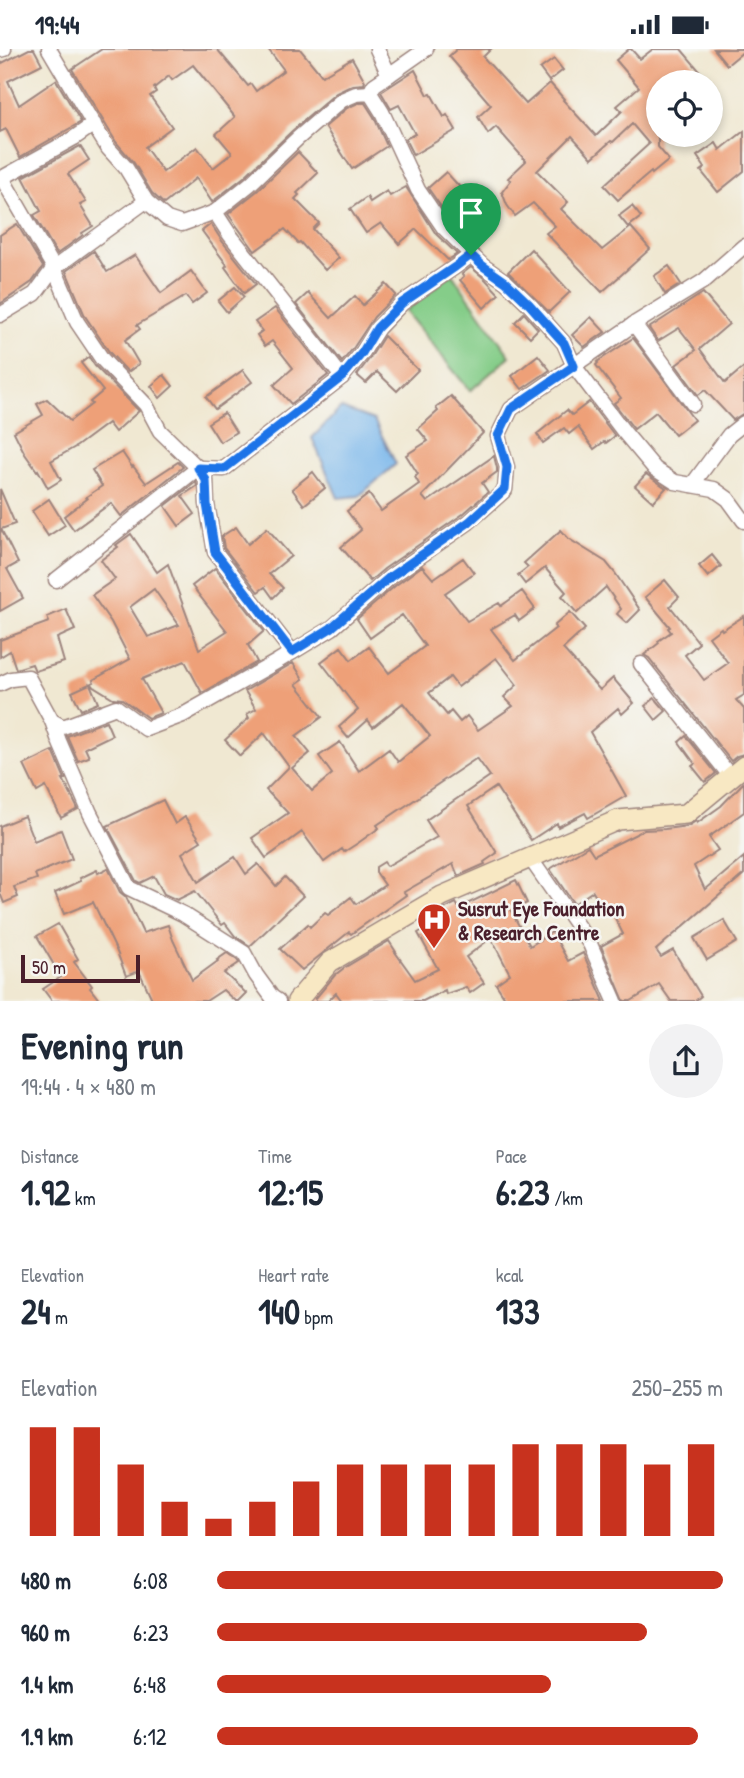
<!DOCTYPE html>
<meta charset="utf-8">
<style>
:root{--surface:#fff;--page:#f2f2f3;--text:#1f2937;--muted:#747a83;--accent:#c8321e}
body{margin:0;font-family:"Patrick Hand",sans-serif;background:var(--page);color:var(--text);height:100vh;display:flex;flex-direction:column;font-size:26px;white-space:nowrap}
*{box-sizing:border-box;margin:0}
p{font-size:23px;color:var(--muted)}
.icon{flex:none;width:38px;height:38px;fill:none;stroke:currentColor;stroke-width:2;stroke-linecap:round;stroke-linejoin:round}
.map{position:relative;height:952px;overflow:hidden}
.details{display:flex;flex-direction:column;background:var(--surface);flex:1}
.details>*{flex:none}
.fabs{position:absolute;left:646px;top:21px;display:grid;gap:14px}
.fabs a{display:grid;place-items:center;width:77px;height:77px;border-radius:50%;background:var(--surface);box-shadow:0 4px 10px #0003;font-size:35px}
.scale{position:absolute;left:21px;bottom:18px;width:119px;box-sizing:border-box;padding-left:7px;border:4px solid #4a1f2b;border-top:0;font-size:19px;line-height:24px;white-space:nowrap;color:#4a1f2b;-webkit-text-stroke:5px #f6f6f2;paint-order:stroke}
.pin{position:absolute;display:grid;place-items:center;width:60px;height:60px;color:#fff;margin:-72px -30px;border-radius:50% 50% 50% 0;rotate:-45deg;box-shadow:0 0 7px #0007}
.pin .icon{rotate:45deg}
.round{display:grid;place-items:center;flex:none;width:74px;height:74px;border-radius:37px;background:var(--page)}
.head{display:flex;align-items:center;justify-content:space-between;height:119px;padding:0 21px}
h1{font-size:38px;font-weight:800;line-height:52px}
.metrics{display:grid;grid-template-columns:repeat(3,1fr);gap:10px;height:119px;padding:7px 21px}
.metrics div{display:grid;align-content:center}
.metrics b{font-size:35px;font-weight:800}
.metrics small{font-size:19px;font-weight:400}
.metrics p{font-size:19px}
.chart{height:196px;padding:14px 21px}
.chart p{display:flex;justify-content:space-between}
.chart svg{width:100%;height:126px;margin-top:7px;stroke:var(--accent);stroke-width:6}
ul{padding:0 21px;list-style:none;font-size:23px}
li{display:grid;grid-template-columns:112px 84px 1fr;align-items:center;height:52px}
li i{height:18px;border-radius:9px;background:var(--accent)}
.status{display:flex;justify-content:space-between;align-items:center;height:49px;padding:0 35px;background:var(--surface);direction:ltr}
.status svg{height:19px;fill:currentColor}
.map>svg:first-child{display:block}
.green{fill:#85cd89;stroke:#68765a;stroke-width:2}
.water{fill:#78b6eb;stroke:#616a8b;stroke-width:2}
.building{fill:#eea078;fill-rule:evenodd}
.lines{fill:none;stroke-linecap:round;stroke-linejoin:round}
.street-casing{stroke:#9d847e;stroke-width:17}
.secondary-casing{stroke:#9d847e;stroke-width:22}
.street{stroke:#fff;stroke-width:14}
.secondary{stroke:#f8e8c3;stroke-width:19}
.route-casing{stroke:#fff;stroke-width:14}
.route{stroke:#1a73e8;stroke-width:9}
.labels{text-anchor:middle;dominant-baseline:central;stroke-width:5;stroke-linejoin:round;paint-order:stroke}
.poi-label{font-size:21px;font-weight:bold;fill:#4a1f2b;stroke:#f6f6f2;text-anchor:start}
</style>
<div class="status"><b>19:44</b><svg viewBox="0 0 49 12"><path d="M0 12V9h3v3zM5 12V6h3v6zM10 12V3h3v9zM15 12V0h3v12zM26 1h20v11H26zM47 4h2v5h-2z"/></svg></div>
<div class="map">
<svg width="744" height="952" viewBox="0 0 744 952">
<rect width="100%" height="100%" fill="#f6f6f2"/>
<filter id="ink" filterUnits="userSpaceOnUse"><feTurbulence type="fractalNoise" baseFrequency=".0143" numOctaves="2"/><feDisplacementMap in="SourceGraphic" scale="14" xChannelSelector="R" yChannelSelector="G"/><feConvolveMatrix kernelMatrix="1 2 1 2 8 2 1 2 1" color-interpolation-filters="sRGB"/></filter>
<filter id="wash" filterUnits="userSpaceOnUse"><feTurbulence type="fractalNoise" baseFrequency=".00686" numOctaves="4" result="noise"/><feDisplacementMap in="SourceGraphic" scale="28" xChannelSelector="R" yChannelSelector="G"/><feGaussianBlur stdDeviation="1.57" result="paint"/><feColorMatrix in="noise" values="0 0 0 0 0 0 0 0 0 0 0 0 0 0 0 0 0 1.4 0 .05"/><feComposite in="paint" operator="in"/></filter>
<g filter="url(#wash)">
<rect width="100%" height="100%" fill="#f0e8d2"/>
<polygon class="green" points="452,225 510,307 470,342 405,262"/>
<polygon class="water" points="341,359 374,371 396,415 359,447 338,449 312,389"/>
<g id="blocks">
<g class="building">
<polygon points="29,0 34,0 42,15 8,32 19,56 56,31 81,73 20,108 6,80 0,83 0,15"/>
<path d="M102,0H217L248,37L251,35L256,42L284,21L268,0H300L322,27L352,9L365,32L364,35L353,36L336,44L292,82L244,128L212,153L196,129L164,155L152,144L134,114L116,93L72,20ZM193,16L235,68L216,85L232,104L213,119L197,98L163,123L145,98L172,78L150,47L156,43L154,39L169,27L172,31Z"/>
<polygon points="457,0 491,0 483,8 526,55 550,34 564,50 563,51 596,87 622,62 617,57 639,38 616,11 629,0 631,0 640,10 653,0 681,0 709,33 658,33 658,98 669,111 652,125 651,123 618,151 604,136 649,95 632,75 613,93 611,92 592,109 572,87 537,122 568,153 561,160 602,201 631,178 650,200 602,243 546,184 555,177 533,154 515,167 507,156 502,143 511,131 508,129 526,112 496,78 488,85 478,68 491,56 449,7"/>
<polygon points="714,0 744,0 744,2 727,16"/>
<polygon points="554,10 563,21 549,32 540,20"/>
<polygon points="415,21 428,46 431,45 444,68 447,66 456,81 413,106 405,90 415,85 399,56 391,60 381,43"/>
<polygon points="358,54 365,54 374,68 387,97 352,120 325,78 347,59"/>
<polygon points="744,82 744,122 718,143 701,122 705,119 697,107 716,94 720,101"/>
<polygon points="80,97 89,111 68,125 86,153 80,156 93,177 82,184 83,186 57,205 34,166 41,162 23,128"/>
<polygon points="298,103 318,124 297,144 299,146 295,150 319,174 313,180 339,209 325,221 300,193 298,194 285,180 255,202 228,165 257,142"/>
<polygon points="446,123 467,146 446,165 428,139"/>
<polygon points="406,138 436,185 457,205 448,211 416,180 399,195 381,174 366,184 350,160 367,148 370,153 387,142 390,147"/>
<polygon points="632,157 641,168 628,178 619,167"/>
<polygon points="17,175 43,218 32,233 0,255 0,186"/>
<polygon points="211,175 222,192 256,235 244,244 225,218 227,216 202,182"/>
<polygon points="531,200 570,243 549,263 508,223"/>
<polygon points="94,202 107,223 135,206 161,244 191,222 207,244 192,255 186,247 137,276 140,280 125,291 139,315 128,323 110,304 85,267 66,222"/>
<polygon points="669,217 681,235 665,245 654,227"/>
<polygon points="471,218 486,231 499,245 484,259 460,231 464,227 462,225"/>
<polygon points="386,235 396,246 374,268 354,298 342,313 296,255 308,244 331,269 355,247 363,256"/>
<polygon points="235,238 244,248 227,263 218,252"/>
<polygon points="703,244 729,275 700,300 725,334 744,318 744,364 733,371 705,341 698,346 676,316 696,301 679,279 658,292 649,279"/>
<polygon points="275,259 328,326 291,355 274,336 293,319 272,292 265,297 257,286 262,282 255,273"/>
<polygon points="524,264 538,280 530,288 515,273"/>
<polygon points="591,268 605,283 584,298 572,286"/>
<polygon points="384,287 418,321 397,342 377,323 366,334 357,326 370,309"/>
<polygon points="633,289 694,371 675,386 656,363 634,380 614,354 621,349 596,316 598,314 597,313"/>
<polygon points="538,306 550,321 522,340 512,327"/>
<polygon points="89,308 95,317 139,362 115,383 108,374 77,397 51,412 61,431 48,439 38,421 37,422 25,405 14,383 43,366 37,355 47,350 70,372 92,355 90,353 103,342 81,314"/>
<polygon points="243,321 252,333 215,360 206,348"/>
<polygon points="164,326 173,337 160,349 151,337"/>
<polygon points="451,347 483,384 422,447 427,453 494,407 497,419 497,423 482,434 488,443 463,465 384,520 370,532 341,498 361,481 347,462 369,445 381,462 419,435 415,428 418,425 406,406 428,392 418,380 438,362 436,359"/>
<polygon points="589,353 615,387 606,394 605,392 594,400 578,378 569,385 564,379 543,394 537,385 567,361 572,366"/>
<polygon points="224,364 236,383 220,393 208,374"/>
<polygon points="122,403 132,418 133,417 146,434 178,413 183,418 121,467 111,454 74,481 64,467 87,450 86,448 102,437 92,421"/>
<polygon points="313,423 325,439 304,456 292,440"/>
<polygon points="646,425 666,439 653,453 635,437"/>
<polygon points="196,433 197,437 182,447 195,465 179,477 165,457"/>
<polygon points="0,440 15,475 1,480 18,514 7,520 23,549 0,562"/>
<polygon points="49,450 65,476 48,487 32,462"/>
<polygon points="236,478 248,495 267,479 291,507 269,525 283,539 273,549 265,538 258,543 224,499 222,487"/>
<polygon points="561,481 569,490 606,513 615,524 640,561 627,574 617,565 621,560 606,538 577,564 562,547 566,543 545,519 525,535 518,526 528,518 524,514"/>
<path d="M131,485L157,523L168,515L199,600L227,582L192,537L215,519L264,582L248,596L257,613L202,644L185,612L142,630L161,664L148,669L122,650L113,649L90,635L98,654L81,661L72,643L94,633L93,631L130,610L111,573L92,546L115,530L101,511L118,498L116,496ZM154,540L179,576L148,588L130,558Z"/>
<polygon points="712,506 721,517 708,528 699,517"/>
<path d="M463,509L474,524L445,544L467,572L499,554L501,557L522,542L535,560L519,572L515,566L491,580L515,611L556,579L554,577L570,563L585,580L563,600L600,641L613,629L634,654L622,665L618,659L590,683L626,747L588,769L585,764L558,778L557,774L531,791L496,738L468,757L497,804L484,813L485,815L458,827L453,815L404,843L406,846L351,885L349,883L302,921L280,900L308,875L310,878L325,864L328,866L351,848L356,855L385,836L376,823V818L384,813L387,817L437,788L426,771L490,727L477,709L377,776L379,779L358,794L344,803L342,800L324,813L302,783L266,809L252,789L288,764L266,741L289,718L264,684L240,707L225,691L249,669L247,665L256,660L245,642L293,614L303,630L296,635L322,668L296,687L310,704L292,719L312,742L332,725L319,707L340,693L359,722L389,700L398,713L430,687L403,654L373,678L368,671L348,689L339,678L358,661L321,613L341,598L351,611L369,598L389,624L425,597L402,566L370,589L357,570L396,536L422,517L433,530ZM496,609L517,636L504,648L513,657L478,681L467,667L460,673L451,662L447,666L429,644L450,628L458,638Z"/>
<polygon points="665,531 679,548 670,557 699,594 685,606 704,631 728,614 709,588 721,579 722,581 744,567 744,646 736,651 744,660 744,705 737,707 731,712 649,609 644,606 659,594 658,592 671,583 668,579 670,578 645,548"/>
<polygon points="66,560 75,581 57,589 64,613 35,622 32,615 16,620 10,602 0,608 0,591 49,573 47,568"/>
<polygon points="655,649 666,662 656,671 645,657"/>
<polygon points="106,672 112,686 85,699 89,708 78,712 67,687"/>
<polygon points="686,687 716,724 705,733 692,717 695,715 679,693"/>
<polygon points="53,702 65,730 63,730 78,760 61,769 46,738 37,743 24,716"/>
<polygon points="744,733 744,763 709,788 718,801 694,817 705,841 744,808 744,825 656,901 661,908 673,901 701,947 695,952 671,952 659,935 631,952 624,952 601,897 623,885 608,855 603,859 593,842 574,855 550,820 588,797 594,806 644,781 665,780 688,777 696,772 697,774 721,757"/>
<polygon points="163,751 175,775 185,768 201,792 182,804 198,833 235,808 246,825 258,815 276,837 285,828 303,847 250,897 235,887 225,874 222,876 195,842 177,851 164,845 154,827 140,834 136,832 107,777"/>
<polygon points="24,767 34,792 61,781 72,810 35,825 37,830 14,838 18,848 4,854 0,844 0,777"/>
<polygon points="108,819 120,843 126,848 143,884 168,876 173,891 192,931 218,912 217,911 227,904 237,911 239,914 224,924 246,944 238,952 235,952 223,941 206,952 153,952 139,922 126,927 117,903 93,853 64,865 55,844 81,832 80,829 97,821 98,824"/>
<polygon points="516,831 527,854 511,862 530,897 552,883 568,912 583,904 604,952 507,952 496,935 510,925 491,889 466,908 484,934 470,944 466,938 446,945 445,941 423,952 342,952 336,944 328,952 317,952 315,950 335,926 344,919 389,892 396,903 395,903 415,931 438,920 418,884 444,868 440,863 448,858 456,854 459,859"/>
<polygon points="724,871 737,893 707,911 694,889"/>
<polygon points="58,875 78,910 74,913 92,937 90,939 100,952 52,952 43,940 61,928 37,887"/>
</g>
</g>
</g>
<g filter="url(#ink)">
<use href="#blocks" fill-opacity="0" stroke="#9d847e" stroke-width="2"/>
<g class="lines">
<g class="street-casing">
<g id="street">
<polyline points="49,0 98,83 108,99 126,119 146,152 167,170 182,175 215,163 250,135 298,89 342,51 356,45 370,44 382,63 418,141 444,179 483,217 506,233 529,255 564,294 574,317 624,383 655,420 675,433 714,440 728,450 744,472"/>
<polyline points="0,1 4,0"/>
<polyline points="389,26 426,0"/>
<polyline points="370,44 374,36 389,26 377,0"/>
<polyline points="2,129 74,89 94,75"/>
<polyline points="0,130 2,129 54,219 77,273 102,310 146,356 160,382 198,419 206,431 207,455 215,503 292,603"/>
<polyline points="215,163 230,186 342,328"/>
<polyline points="0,266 35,245 54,219 146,152"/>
<polyline points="634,275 693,355"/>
<polyline points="692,436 729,386 744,374"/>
<polyline points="56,531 198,419 224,420 342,328 362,304 378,279 402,254 455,218 471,206"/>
<polyline points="641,615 731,728"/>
<polyline points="0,635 11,630 28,628 52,672 63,678 116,658 146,680 183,666 278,612 332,579 390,528 469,473 505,441 507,418 498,387 511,360 634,275 704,232 744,197"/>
<polyline points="52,672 59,692 90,764 129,839 183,865 244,904 256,926 272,948 278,952"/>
<polyline points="530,809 590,895 615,952"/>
</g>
</g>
<g class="secondary-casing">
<polyline id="secondary" points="297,952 330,913 442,847 618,771 686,765 744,717"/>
</g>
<use href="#street" class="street"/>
<use href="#secondary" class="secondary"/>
</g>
</g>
<g class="lines" filter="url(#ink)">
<g class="route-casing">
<polygon id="route" points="471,206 483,217 506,233 529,255 564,294 574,317 511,360 498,387 507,418 505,440 469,473 390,528 331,579 292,603 215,503 207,455 206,431 198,419 224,420 342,328 362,304 377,279 402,254 455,218"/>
</g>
<use href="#route" class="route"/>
</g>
<defs>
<g id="hospital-pin" transform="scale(1.75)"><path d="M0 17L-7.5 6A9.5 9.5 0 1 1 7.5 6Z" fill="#c8321e" stroke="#f6f6f2"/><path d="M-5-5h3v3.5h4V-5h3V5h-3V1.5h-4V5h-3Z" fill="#fff"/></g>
</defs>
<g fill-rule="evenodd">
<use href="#hospital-pin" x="434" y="871"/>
</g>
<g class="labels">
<g class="poi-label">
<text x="458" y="859">Susrut Eye Foundation<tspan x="458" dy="24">&amp; Research Centre</tspan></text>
</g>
</g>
</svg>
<div class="fabs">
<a><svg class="icon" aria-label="locate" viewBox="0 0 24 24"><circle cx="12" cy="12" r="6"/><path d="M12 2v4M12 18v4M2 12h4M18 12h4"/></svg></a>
</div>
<div class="scale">50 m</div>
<div class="pin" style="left:471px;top:206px;background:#1e9e55"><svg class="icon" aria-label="arrive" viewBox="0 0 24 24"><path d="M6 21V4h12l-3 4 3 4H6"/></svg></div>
</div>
<section class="details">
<div class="head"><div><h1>Evening run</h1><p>19:44 · 4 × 480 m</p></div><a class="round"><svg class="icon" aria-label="share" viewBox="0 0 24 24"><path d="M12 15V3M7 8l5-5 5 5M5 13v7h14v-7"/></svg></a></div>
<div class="metrics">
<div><p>Distance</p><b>1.92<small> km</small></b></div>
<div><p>Time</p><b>12:15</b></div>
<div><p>Pace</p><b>6:23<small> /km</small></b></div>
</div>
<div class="metrics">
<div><p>Elevation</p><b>24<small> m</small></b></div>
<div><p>Heart rate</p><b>140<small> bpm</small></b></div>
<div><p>kcal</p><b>133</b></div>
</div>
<div class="chart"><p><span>Elevation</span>250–255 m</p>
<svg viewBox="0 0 160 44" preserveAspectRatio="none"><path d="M5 44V6M15 44V6M25 44V19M35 44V32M45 44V38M55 44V32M65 44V25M75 44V19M85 44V19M95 44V19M105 44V19M115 44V12M125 44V12M135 44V12M145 44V19M155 44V12"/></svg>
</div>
<ul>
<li><b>480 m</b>6:08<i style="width:100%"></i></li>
<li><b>960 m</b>6:23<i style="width:85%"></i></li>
<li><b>1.4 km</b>6:48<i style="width:66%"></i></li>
<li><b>1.9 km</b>6:12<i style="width:95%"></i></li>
</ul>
</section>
